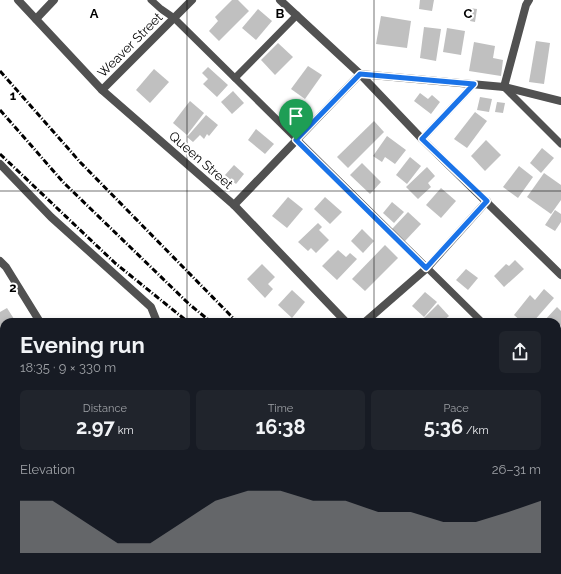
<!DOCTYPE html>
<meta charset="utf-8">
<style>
:root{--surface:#171b24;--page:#20242c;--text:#f1f3f6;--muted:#9ea1a6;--accent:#858687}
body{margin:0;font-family:Raleway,sans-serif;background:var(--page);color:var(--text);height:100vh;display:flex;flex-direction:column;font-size:15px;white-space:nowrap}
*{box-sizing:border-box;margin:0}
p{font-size:13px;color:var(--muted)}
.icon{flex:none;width:22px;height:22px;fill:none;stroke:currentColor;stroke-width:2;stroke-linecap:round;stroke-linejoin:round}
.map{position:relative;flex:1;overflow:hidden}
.side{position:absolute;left:0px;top:318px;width:561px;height:256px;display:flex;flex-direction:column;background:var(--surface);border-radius:12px 12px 0 0;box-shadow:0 2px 6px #0003}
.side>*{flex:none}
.pin{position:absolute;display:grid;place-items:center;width:34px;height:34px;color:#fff;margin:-41px -17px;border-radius:50% 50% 50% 0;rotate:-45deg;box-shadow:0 0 4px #0007}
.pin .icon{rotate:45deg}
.round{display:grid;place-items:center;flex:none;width:42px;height:42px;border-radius:6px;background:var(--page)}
.head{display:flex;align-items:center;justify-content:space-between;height:68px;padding:0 20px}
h1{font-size:22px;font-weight:700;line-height:30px}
.figures{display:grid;grid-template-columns:repeat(3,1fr);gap:6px;height:68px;padding:4px 20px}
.figures div{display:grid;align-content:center;border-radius:6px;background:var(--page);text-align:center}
.figures b{font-size:20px;font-weight:700}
.figures small{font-size:11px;font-weight:400}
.figures p{font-size:11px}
.chart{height:112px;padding:8px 20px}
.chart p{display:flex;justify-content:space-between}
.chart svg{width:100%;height:72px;margin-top:4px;fill:var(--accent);opacity:.7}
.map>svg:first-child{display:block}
.building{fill:#c0c0c0}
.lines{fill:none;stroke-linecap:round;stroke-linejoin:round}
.service{stroke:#515151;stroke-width:7}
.minor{stroke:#515151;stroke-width:8}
.rail{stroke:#000;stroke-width:3;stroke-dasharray:6 2 1 2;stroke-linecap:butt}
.route-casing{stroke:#fff;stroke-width:8}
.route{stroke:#1a73e8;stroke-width:5}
.grid{fill:none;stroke:#000;stroke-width:1;stroke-opacity:0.55}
.labels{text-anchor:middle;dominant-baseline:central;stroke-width:4;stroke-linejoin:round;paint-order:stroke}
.street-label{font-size:13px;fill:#000;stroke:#fff}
.grid-label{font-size:13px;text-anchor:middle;font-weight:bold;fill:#000;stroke:#fff;stroke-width:4;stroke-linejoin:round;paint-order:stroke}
</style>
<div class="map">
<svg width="561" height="574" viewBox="0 0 561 574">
<rect width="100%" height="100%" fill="#fff"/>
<g class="building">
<polygon points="232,0 238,0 249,11 219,41 209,31 218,21 215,17"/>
<polygon points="420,0 434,0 432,11 419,9"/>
<polygon points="469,8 477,9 475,22 470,21 472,14 468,13"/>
<polygon points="258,9 272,21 256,40 242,28"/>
<polygon points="381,16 411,21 407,48 376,44"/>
<polygon points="424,27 441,29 436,61 420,58"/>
<polygon points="447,28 465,31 461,55 443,52"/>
<polygon points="536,41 550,43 544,84 529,82"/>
<polygon points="474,42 495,46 493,58 503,60 501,76 469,71"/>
<polygon points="278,43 293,57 275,75 261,60"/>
<polygon points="308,66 322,75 305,99 291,89"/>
<polygon points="208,67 228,85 217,97 203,84 208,79 202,73"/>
<polygon points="154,69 169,82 150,103 136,90"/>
<polygon points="233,91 244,103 232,114 221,102"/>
<polygon points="420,93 428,99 432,95 440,102 431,114 414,101"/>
<polygon points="480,97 492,99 489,112 477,110"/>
<polygon points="190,101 204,113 187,135 173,123"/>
<polygon points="497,102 505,103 503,113 495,112"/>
<polygon points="475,112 487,121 467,148 454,139"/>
<polygon points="206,115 218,125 209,136 207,134 204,139 200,135 193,142 187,137"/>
<polygon points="374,121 384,132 348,168 337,157"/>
<polygon points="256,129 274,144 265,154 248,140"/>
<polygon points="387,136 406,150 395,164 385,157 382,162 373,156"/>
<polygon points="486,140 501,155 485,171 471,156"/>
<polygon points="542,148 554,158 541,173 530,163"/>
<polygon points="410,157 421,166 407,184 396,175"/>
<polygon points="362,163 381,182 370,194 350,175"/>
<polygon points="234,165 244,174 236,184 225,175"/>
<polygon points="519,166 533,177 518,198 503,187"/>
<polygon points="427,167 435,176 428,183 431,187 418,199 406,187"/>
<polygon points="544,173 561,185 561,200 551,214 527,197"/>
<polygon points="441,188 456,201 441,218 426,205"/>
<polygon points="288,197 303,209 287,228 272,216"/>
<polygon points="325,197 342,212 330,224 314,209"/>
<polygon points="392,202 404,212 394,223 383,213"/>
<polygon points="555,210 561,214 561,222 555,231 545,225"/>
<polygon points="408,212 421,224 405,241 392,229"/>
<polygon points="318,223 322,227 319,230 329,240 316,253 311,248 308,251 298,242"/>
<polygon points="362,229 374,241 363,253 351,241"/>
<polygon points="385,245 398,258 365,291 352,279"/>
<polygon points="338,250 346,257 350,253 357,259 337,280 322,266"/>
<polygon points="515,260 524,269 504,287 494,276 506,264 509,266"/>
<polygon points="262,264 275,277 268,284 273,289 265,298 247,279"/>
<polygon points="466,269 478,278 468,290 456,280"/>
<polygon points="544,289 554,298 533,322 522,322 514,315 530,295 535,300"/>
<polygon points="292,290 305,302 292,318 278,305"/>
<polygon points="425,292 437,302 424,317 412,306"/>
<polygon points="438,304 449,316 442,322 428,322 424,318"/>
<polygon points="557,307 561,311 561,325 557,329 557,322 543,322"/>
<polygon points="7,308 16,322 4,322 4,331 0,334 0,312"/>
<polygon points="0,544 4,545 4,565 0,565"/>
<polygon points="11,570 23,570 23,574 10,574"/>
<polygon points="28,570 49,570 49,574 27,574"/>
<polygon points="124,570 148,570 139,574 125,574"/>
</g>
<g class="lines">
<g class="service">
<polyline points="151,0 161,9 174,18 482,322"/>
<polyline points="235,78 297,15"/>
<polyline points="504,87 561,144"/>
<polyline points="422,139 474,84"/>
<polyline points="557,397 561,401"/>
</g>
<g class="minor">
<polyline points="18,0 102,90 234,205 346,322"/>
<polyline points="280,0 360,74 422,139 561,275"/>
<polyline points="36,19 54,0"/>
<polyline points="504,87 526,5 529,0"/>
<polyline points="102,90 192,0"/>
<polyline points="0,164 51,217 151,307 157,322"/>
<polyline points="234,205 360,74 504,87 561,101"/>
<polyline points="0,261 6,267 40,322"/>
<polyline points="365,322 427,268 487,201"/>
<polyline points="557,484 561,480"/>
<polyline points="0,523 4,524"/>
<polyline points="91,570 93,574"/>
<polyline points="189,570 192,574"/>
<polyline points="474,570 479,574"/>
</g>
<g class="rail">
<polyline points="0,71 80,162 237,322"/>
<polyline points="0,110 64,183 189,304 211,322"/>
<polyline points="0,154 115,263 188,322"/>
<polyline points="492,570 497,574"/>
<polyline points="509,570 514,574"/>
<polyline points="533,570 538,574"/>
</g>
</g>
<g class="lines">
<g class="route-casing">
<polygon id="route" points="360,74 474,84 422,139 487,201 426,268 296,140"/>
</g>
<use href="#route" class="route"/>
</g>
<path class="grid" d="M187,0V322M374,0V322M0,191H561M0,383H4M557,383H561M187,570V574M374,570V574"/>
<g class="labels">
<g class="street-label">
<text transform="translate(130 45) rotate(-45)">Weaver Street</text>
<text transform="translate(201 160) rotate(41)">Queen Street</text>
</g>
</g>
<g class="grid-label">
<text x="94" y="18">A</text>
<text x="280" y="18">B</text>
<text x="468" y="18">C</text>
<text x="13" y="100">1</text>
<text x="13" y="292">2</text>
</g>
</svg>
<div class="pin" style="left:296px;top:140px;background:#1e9e55"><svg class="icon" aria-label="arrive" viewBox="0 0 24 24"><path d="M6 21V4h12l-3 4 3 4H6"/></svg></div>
<section class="side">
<div class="head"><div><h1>Evening run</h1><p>18:35 · 9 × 330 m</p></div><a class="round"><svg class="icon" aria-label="share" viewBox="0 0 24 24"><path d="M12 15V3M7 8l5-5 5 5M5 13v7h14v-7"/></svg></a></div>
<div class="figures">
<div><p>Distance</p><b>2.97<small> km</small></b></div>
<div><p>Time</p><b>16:38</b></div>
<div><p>Pace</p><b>5:36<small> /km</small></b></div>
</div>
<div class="chart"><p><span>Elevation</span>26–31 m</p>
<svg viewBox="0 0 160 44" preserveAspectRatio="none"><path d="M0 44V12L10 12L20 25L30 38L40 38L50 25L60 12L70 6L80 6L90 12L100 12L110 19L120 19L130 25L140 25L150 19L160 12V44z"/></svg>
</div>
</section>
</div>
